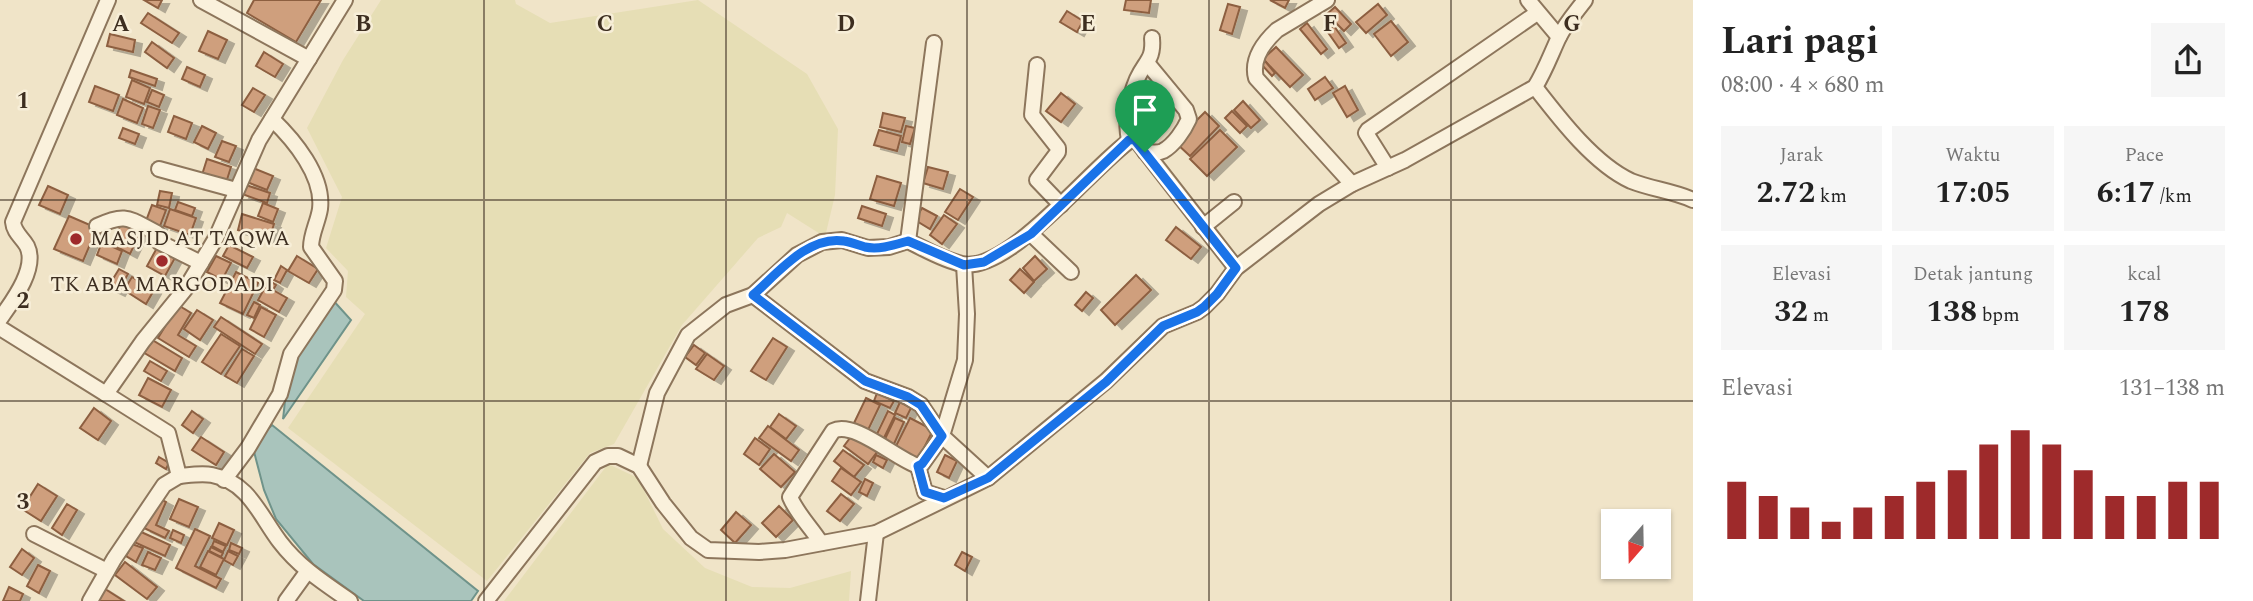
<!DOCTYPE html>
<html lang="id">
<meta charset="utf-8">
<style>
:root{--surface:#fff;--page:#f6f6f6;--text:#222;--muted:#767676;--accent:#9e2a2b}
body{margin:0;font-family:Spectral,serif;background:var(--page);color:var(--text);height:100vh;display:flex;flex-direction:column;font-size:26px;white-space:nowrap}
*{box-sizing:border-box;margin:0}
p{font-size:23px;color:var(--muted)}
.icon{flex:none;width:38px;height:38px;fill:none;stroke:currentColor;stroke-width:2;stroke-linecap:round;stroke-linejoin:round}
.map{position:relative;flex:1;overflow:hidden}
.side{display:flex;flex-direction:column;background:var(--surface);width:560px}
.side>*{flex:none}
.needle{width:46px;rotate:200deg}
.tools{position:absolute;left:1601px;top:509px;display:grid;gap:14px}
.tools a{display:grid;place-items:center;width:70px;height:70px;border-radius:0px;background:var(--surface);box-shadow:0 2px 5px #0004;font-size:35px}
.pin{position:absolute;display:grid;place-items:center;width:60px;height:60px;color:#fff;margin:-72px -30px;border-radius:50% 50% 50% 0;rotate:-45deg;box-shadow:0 0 7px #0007}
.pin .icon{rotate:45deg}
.round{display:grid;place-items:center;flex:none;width:74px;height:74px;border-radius:0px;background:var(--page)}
.head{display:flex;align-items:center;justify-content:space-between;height:119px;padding:0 28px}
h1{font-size:38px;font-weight:700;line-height:52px}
.stats{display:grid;grid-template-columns:repeat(3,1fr);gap:10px;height:119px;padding:7px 28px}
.stats div{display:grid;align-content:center;border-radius:0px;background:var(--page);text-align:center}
.stats b{font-size:30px;font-weight:700}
.stats small{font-size:19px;font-weight:400}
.stats p{font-size:19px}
.chart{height:196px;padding:14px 28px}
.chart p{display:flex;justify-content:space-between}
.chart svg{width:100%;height:126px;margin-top:7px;stroke:var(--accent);stroke-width:6}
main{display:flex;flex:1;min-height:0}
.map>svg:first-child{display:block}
.farmland{fill:#e6deb5}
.water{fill:#a9c4bc;stroke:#6f938a;stroke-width:2}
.building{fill:#cf9f7d;stroke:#8d5f41;stroke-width:2;filter:url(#shadow)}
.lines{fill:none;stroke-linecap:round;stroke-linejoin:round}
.street-casing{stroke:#8d765c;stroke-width:18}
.street{stroke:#faf1dc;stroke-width:14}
.route-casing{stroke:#fff;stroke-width:14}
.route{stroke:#1a73e8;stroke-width:9}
.grid{fill:none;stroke:#3d2e20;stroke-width:2;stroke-opacity:0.55}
.poi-dot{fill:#9e2a2b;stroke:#f7eed8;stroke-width:2.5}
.labels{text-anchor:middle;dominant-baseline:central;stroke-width:5;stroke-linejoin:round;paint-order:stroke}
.poi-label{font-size:21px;fill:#3d2e20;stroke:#f7eed8;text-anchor:start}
.grid-label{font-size:23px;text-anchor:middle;font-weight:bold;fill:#3d2e20;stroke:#f7eed8;stroke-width:5;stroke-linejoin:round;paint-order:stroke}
</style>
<main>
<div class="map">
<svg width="1693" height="601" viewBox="0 0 1693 601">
<defs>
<filter id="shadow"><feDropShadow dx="7" dy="4" stdDeviation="0" flood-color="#0004"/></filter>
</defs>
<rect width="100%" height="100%" fill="#f0e4c8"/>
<g class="farmland">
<polygon points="381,0 515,0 516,4 550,23 698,0 807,74 838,129 835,195 825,237 787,213 781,227 758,238 682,325 614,444 590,453 487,581 288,428 365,314 346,297 348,271 326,248 342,197 307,128 343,60"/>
<polygon points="608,464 638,478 663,529 705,568 752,587 790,588 851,571 849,601 504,601"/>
</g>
<g class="water">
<polygon points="331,298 351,320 283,419 290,357"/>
<polygon points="272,425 478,591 471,601 364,601 313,564 276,519 264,490 252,444"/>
</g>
<g class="building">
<polygon points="144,0 162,0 158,8"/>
<polygon points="254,0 321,0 296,42 247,13"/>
<polygon points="1126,0 1151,0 1149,13 1124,10"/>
<polygon points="1270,0 1289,0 1285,8"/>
<polygon points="1228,4 1240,7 1232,34 1220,30"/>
<polygon points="1378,4 1387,15 1366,33 1356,22"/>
<polygon points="1335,7 1351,24 1344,31 1327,14"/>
<polygon points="1067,11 1083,21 1077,32 1060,22"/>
<polygon points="148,13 179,33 172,43 141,23"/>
<polygon points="1391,21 1408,42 1391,56 1374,34"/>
<polygon points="1307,23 1327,49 1321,54 1300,29"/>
<polygon points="1334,26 1346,43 1339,48 1327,31"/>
<polygon points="208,31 227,40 218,59 199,51"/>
<polygon points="110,34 135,40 133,52 107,46"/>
<polygon points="152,42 174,58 167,68 145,52"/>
<polygon points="1276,47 1303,75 1290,87 1263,59"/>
<polygon points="264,52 283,64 275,77 256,66"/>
<polygon points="1265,61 1275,73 1272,76 1261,64"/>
<polygon points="187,67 205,75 200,87 182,79"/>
<polygon points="131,70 157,79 155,86 129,77"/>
<polygon points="1325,77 1333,88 1315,100 1308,89"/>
<polygon points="132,80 150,88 144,104 126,97"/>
<polygon points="95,86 119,95 113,111 89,102"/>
<polygon points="1345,86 1358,110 1347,117 1333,93"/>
<polygon points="253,88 265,95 254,112 242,105"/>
<polygon points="152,90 164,95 159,107 147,102"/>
<polygon points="1061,93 1075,104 1061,122 1046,111"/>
<polygon points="123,99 143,108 137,123 117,115"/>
<polygon points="1243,101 1260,120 1251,128 1234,110"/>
<polygon points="148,106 160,110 153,128 142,124"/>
<polygon points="1232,111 1247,126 1240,133 1225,118"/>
<polygon points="1205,112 1219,126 1190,156 1175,142"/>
<polygon points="883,113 905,118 901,132 880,127"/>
<polygon points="174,116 192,123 186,139 168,132"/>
<polygon points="202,126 216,133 208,149 194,142"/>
<polygon points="906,126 915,128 910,144 902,142"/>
<polygon points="123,128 139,134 135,144 119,138"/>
<polygon points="879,130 901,136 897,151 874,145"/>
<polygon points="1220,130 1237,147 1207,176 1190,159"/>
<polygon points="222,141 236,146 229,162 215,157"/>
<polygon points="207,159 231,167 225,186 201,178"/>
<polygon points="928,167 948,172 943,189 923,183"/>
<polygon points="253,168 273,176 267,190 247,182"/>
<polygon points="877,176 901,183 894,206 870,199"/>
<polygon points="246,185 270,193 267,203 242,194"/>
<polygon points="48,186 68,195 60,214 39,205"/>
<polygon points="960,189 973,197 958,220 945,212"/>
<polygon points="160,191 172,193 169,208 157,205"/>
<polygon points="178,202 195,208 192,216 175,210"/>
<polygon points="263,203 278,209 273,222 258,216"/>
<polygon points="152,205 166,210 160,226 146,221"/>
<polygon points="862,206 886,214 882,226 858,218"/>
<polygon points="922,208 937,216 930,229 915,220"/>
<polygon points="170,209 196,218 190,235 164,226"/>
<polygon points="242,214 274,224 269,240 238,230"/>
<polygon points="944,215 957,224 942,244 930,235"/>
<polygon points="69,216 97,228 83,261 54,249"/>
<polygon points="122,222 141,231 130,254 111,244"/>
<polygon points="1176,227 1201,247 1191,259 1166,240"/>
<polygon points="102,242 122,251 117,264 97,255"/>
<polygon points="229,245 253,257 247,268 223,256"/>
<polygon points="158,246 176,256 165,276 147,266"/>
<polygon points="216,256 231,263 222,280 207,272"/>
<polygon points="297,256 318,269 309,283 288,271"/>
<polygon points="1035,256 1047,269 1034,281 1023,268"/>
<polygon points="281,266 287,270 280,283 274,280"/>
<polygon points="119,269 128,274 118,292 108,287"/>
<polygon points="1020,269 1034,282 1024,293 1010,280"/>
<polygon points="236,272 258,283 243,314 220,303"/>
<polygon points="1136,275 1151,290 1115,325 1101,310"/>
<polygon points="132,277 154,290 146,304 124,290"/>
<polygon points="269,280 276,285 273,290 287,298 279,312 258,300"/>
<polygon points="1086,292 1093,298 1082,311 1075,305"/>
<polygon points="254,302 260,305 254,318 247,315"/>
<polygon points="178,305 191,313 178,335 196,346 189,357 158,338"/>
<polygon points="261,307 276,315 264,337 250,329"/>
<polygon points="197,310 213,320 200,340 184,329"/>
<polygon points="221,317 262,344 255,354 214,327"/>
<polygon points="221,334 240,346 221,374 202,362"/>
<polygon points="149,338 182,358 175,371 141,351"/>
<polygon points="773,338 787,347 766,380 751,371"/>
<polygon points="694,345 705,353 696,365 685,357"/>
<polygon points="242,349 254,356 237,383 225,376"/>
<polygon points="707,354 724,366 714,380 696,369"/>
<polygon points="150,361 167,371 161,381 144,371"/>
<polygon points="148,378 171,390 162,407 139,395"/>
<polygon points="877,393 894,401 890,408 874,401"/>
<polygon points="866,398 880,405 868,430 854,423"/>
<polygon points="900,402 911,408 906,418 895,413"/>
<polygon points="94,408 111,421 98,440 80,428"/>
<polygon points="192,411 203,419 193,433 182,425"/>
<polygon points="888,411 895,415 882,442 875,438"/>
<polygon points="779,414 796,426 786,439 770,427"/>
<polygon points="895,418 904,422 893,446 884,441"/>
<polygon points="910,418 933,430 918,460 895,448"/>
<polygon points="768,426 799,450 791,461 759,438"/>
<polygon points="853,434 877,452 868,464 844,446"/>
<polygon points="201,437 224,452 216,465 192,450"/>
<polygon points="755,438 770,449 759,465 744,454"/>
<polygon points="843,450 864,465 854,477 834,461"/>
<polygon points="774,454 795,472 781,487 760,469"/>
<polygon points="876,455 887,460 883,468 873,462"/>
<polygon points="945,455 957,461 949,478 937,472"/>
<polygon points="159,457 169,463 166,469 156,463"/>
<polygon points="841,468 861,482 851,495 832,481"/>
<polygon points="865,479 873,483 867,496 859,492"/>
<polygon points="38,484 57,496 41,521 22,509"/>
<polygon points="841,494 854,504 840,521 827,511"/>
<polygon points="158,498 166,502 156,525 169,531 165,538 144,528"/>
<polygon points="179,499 198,507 189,527 170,519"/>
<polygon points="67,504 77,510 62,535 52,528"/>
<polygon points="779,506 793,520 776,537 762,523"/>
<polygon points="736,512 751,525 735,543 721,530"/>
<polygon points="219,523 234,530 227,545 212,538"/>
<polygon points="195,529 210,536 195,566 221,579 216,588 176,568"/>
<polygon points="173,530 184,535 181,543 170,538"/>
<polygon points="139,531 170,545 165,556 134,542"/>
<polygon points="214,541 226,546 223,552 212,546"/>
<polygon points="231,543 242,548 239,554 229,550"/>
<polygon points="132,544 143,548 136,562 126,556"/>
<polygon points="211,547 223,553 221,557 209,551"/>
<polygon points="22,549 34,558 22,575 10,567"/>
<polygon points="208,551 224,559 216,575 200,567"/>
<polygon points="228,551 238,556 233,565 224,560"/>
<polygon points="148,552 161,558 155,570 142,565"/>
<polygon points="962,552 972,557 965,571 955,565"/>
<polygon points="125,562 157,587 147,599 115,575"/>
<polygon points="38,565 50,571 39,593 27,586"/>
<polygon points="9,587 23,594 20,601 3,601"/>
<polygon points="102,587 124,601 94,601"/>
</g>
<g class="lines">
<g class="street-casing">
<g id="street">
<polyline points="201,0 309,59"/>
<path d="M1327,0L1277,30C1263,43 1251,59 1256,78L1352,184"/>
<polyline points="1528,0 1559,37"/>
<polyline points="1037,65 1032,115 1058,148 1058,152 1037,180 1061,205"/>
<path d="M1535,87C1559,118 1594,164 1631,181C1651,189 1673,191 1693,200"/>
<path d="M1129,140C1125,120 1129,98 1137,79C1145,61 1154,60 1152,38"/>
<path d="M1145,152C1151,152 1157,154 1163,151C1174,145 1184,130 1189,119L1186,110L1148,64"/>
<polyline points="1388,168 1366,133 1368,130 1537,13"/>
<polyline points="159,169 236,190"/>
<path d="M97,226C127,212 129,219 157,233L159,242L201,263"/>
<polyline points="1203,227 1234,202"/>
<polyline points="1031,234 1071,272"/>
<polyline points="908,241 934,43"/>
<polyline points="753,295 865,381 908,397 921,405 942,436 988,478"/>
<path d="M0,319C12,302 38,268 27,246C22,237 14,233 13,222L108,0"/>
<polyline points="0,328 106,394"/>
<path d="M639,466L657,393L688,335L726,305L753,295L797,255L822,242L842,240L868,248L889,247L908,241C925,249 943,260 962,264C1009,274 1093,165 1132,139L1137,141L1236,268"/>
<polyline points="918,466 925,492 944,498"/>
<path d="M179,476C190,475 202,473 212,475C249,482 260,516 280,542C299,567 324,583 350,601"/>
<path d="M224,480L248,448L280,394L291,354L334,290L335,281L311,247C311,234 318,222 320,209C324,176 294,140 272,119"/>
<polyline points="34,534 107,571"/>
<path d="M821,543C811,527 797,514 790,497L833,431C854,420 896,459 918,466L922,464L942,436L965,360L967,314L964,265"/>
<polyline points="90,601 114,559 164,485 179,476 168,433 106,394 143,341 186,288 216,238 259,140 345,0"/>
<polyline points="286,601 307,572"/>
<path d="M486,601L595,462L608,456H618L639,466L663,503L691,538L708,550L735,551L759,552L785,550L876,533L988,478L1106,381L1163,326L1197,312L1204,307L1217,294L1236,268L1319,204L1352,184L1405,160L1535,87C1545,71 1551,54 1559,37C1566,23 1576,12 1585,0"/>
<polyline points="868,601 876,533"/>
</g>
</g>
<use href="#street" class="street"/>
</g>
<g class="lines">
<g class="route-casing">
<path id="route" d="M1134,139L1236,268L1217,294L1204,307L1197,312L1163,326L1106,382L988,478L944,498L925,492L918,466L922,464L942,436L921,405L908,397L865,381L753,295C777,274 808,235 844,241C851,242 858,245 865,247C879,250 894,245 908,241L964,265L984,262L1031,234L1129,140Z"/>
</g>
<use href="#route" class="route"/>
</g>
<path class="grid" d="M242,0V601M484,0V601M726,0V601M967,0V601M1209,0V601M1451,0V601M0,200H1693M0,401H1693"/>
<g class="poi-dot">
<circle cx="76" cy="239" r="7"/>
<circle cx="162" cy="261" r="7"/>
</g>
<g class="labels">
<g class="poi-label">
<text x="90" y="239">MASJID AT TAQWA</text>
<text x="162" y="285" text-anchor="middle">TK ABA MARGODADI</text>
</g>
</g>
<g class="grid-label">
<text x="121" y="31">A</text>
<text x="363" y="31">B</text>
<text x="605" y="31">C</text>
<text x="846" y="31">D</text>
<text x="1088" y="31">E</text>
<text x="1330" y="31">F</text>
<text x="1572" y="31">G</text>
<text x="23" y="108">1</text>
<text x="23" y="308">2</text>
<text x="23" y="509">3</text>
</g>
</svg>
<div class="tools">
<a><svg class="needle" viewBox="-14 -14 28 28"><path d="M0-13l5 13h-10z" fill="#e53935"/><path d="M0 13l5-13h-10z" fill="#767676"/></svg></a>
</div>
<div class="pin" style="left:1145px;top:152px;background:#1e9e55"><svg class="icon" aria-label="arrive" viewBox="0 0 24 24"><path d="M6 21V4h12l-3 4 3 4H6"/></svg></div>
</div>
<section class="side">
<div class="head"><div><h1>Lari pagi</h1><p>08:00 · 4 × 680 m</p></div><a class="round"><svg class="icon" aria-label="share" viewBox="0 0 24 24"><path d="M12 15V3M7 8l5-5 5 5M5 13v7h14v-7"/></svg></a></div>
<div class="stats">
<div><p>Jarak</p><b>2.72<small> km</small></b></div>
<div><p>Waktu</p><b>17:05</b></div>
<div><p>Pace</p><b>6:17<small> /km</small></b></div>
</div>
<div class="stats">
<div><p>Elevasi</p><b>32<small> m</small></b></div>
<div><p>Detak jantung</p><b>138<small> bpm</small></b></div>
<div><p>kcal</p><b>178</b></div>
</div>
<div class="chart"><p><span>Elevasi</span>131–138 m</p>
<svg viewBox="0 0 160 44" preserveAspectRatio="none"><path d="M5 44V24M15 44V29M25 44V33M35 44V38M45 44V33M55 44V29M65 44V24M75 44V20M85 44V11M95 44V6M105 44V11M115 44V20M125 44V29M135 44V29M145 44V24M155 44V24"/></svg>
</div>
</section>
</main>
